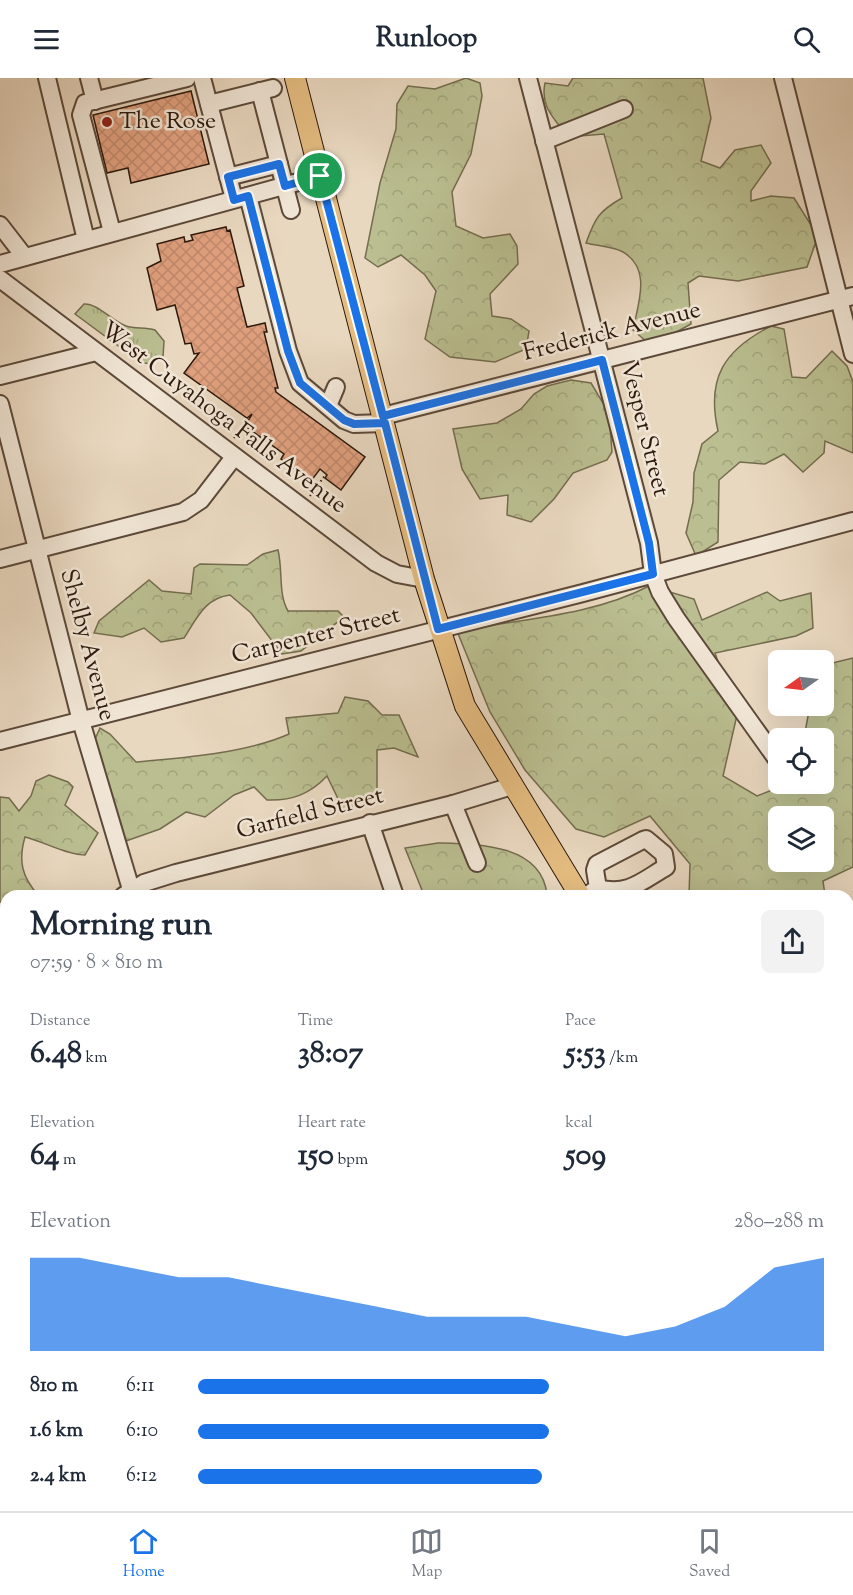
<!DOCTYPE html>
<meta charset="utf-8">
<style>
:root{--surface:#fff;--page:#f2f2f3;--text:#1f2937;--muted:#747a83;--line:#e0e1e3;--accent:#1a73e8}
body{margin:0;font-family:"Sorts Mill Goudy",serif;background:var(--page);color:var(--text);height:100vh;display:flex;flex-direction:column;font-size:22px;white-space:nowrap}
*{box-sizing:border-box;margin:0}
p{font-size:20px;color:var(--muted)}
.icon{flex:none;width:33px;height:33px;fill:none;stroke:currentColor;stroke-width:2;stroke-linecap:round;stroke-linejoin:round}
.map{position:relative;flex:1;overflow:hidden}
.details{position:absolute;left:0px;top:812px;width:854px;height:622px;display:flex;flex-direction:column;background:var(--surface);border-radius:18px 18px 0 0;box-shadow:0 6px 24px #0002}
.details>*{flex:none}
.needle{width:39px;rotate:256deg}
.controls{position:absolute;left:768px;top:572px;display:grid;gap:12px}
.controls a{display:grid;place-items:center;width:66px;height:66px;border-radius:9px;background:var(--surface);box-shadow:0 6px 24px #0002;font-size:30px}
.pin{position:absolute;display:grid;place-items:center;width:51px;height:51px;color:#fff;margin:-26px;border:3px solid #fff;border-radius:50%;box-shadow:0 2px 6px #0007}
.round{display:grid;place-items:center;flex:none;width:63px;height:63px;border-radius:9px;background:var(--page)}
.headline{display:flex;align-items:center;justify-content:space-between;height:102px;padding:0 30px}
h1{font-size:33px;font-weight:800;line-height:45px}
.stats{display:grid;grid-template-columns:repeat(3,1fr);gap:9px;height:102px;padding:6px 30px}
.stats div{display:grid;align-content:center}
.stats b{font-size:30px;font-weight:800}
.stats small{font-size:16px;font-weight:400}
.stats p{font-size:16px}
.chart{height:168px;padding:12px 30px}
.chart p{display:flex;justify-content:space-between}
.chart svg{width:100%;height:108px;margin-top:6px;fill:var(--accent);opacity:.7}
ul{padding:0 30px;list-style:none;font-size:20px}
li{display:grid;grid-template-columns:96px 72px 1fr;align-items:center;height:45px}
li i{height:15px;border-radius:8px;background:var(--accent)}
header{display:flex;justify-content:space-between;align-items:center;height:78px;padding:0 30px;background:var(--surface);font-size:27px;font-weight:800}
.tab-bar{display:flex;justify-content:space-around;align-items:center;height:84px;border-top:2px solid var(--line);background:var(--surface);font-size:16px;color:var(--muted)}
.tab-bar a{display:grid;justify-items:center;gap:3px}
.tab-bar .selected{color:var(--accent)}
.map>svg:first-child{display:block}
.grass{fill:url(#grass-dots);stroke:#746c4e;stroke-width:1.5}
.forest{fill:url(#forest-crowns);stroke:#746c4e;stroke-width:1.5;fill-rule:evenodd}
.park{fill:url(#park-tufts);stroke:#746c4e;stroke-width:1.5}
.building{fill:url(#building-cross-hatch);stroke:#2d190c;stroke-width:1.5}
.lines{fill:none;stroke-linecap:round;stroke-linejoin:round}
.minor-casing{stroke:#5c4939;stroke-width:20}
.major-casing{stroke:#2d190c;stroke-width:22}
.path{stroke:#2d190c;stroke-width:2;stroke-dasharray:1.5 3;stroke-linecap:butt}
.minor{stroke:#f1e6d6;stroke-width:16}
.major{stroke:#e4bc80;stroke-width:20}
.route-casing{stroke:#fff;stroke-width:12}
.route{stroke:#1a73e8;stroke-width:8}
.poi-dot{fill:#8f2418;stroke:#f1e6d6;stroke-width:2}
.labels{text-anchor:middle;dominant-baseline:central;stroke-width:5;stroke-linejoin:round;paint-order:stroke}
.poi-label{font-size:24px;fill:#2d190c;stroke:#f1e6d6;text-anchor:start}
.street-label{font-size:24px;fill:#2d190c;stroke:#f1e6d6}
</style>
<header><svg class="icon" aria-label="menu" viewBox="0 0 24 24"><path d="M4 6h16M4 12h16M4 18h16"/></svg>Runloop<svg class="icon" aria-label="search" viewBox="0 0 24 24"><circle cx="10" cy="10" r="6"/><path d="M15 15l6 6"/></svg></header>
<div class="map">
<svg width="853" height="1433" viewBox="0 0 853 1433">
<defs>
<pattern id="grass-dots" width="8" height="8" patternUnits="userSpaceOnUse" patternTransform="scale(1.5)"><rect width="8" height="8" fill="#babe90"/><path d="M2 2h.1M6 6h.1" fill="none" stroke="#a0a37b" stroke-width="1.8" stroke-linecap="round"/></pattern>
<pattern id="forest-crowns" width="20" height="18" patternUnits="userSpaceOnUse" patternTransform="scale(1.5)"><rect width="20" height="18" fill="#babe90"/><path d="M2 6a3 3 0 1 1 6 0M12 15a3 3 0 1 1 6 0" fill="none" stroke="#a0a37b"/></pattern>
<pattern id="park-tufts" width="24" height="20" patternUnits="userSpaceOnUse" patternTransform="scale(1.5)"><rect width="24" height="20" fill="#babe90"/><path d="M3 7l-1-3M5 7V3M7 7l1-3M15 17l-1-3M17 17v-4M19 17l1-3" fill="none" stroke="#a0a37b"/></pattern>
<pattern id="building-cross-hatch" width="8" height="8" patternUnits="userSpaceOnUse" patternTransform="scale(1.5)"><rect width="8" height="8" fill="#e0a07e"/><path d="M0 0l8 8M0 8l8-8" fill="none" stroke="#c0896c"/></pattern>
</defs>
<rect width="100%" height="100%" fill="#e9d8c0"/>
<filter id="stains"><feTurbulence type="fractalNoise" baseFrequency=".00333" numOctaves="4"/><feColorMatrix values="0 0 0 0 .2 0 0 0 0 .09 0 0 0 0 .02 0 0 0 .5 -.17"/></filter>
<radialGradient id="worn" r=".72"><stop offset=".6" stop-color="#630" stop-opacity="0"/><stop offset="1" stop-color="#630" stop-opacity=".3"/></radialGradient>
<polygon class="grass" points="853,962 853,1038 848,1029 848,966"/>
<g class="forest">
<polygon points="466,0 480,5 482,18 471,76 452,114 456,148 483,160 510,156 517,168 518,186 490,216 492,238 511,241 529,253 526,271 495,284 450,279 425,261 436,213 425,197 401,177 378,189 365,180 380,105 396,51 397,26 408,8 435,11"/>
<path d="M573,0H703L711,40L701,83L720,90L735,72L761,67L771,85L751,113V123L771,118L794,120L818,158L807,189L738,203L699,198L688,205L691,246L669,258L647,264L633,252C638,226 652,191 623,174C613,168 597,168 586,165C595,140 599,133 622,120L604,56L568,59C554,40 540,29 545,5L568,8Z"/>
<path d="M771,248L784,251L792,299L806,300L832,273L847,288L853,304V375L825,363L824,375L803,394L784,376L765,386L740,384L719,402L718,464L696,478L686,455L693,424L694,395L702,366L718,353C706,300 724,272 771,248Z"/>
<polygon points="571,302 591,305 609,335 612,374 607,382 573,395 554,421 531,444 507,437 508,417 480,421 462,391 453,351 497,345 521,331 534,316 547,308"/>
<path d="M278,472C283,492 278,516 288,533H338L344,539L301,573L282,576L251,535L230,517C205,520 197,540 184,560L161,564L144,550L122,559L94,555L99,543L149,502L162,513L191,516L194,490L200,486L247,487L263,476Z"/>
<path d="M649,508L694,521L702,542L767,514L780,523L811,515L813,550L796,558L715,575L737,637L723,698L757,718L790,705H824V660H804L810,627H824V587L853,580V789L823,803L825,817H689L690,786L650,738L604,759L576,751L525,692L490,634L457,553C520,541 592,538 649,508ZM778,738H824V783H778Z"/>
<path d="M345,619L368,623L382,637H399L418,679L394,670L377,672V723L344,733L327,698C310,716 292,723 267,722L254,709L234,717L205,739L186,734L160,751L126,763L95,661L100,650L110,656L136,684C183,680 247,675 289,656L286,640L338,635Z"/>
<path d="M49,697L68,704L73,709L65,727L98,755L85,777C64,776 45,764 25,759C18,783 22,799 38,817L6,818V824H0V719L9,720L19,733L31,718L36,703Z"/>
<path d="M438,765C478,766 542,766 547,817H424L405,770Z"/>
<polygon points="6,893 6,1018 0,1007 0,899"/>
<polygon points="0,1048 6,1086 6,1372 0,1374"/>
</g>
<path class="park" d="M84,226C97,225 112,243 126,248C135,251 145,249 155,252L164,263L163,279L150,286L140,284L75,236Z"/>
<g class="building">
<polygon points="191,13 209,86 131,105 128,90 107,95 93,37"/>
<polygon points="226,149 227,153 230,152 244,208 237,210 247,249 265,245 267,254 264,254 278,310 275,310 276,314 365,379 341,412 325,400 327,397 320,391 311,403 281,381 284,376 245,348 252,336 247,340 184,295 199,275 194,276 191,265 185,266 175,227 157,232 147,190 161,183 157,166 184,159 185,164 193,162 191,157"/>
</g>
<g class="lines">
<g class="minor-casing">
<g id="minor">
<polyline points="47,0 86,162"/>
<polyline points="89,0 95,23"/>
<polyline points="202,0 234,121"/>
<polyline points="528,0 649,465 653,496 660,514 676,540 778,683"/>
<polyline points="783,0 853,276"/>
<polyline points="260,13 279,86"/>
<polyline points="209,26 273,10"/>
<polyline points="544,63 624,31"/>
<polyline points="228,99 279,86 291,132"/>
<polyline points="248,118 288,273 300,305 344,342 354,346 385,345"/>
<polyline points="0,147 24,178"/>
<polyline points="112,154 81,37 85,25 187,0"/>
<polyline points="0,186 320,98"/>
<polyline points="0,201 376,485 397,496 424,501"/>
<polyline points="0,298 96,274"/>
<polyline points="0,326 81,643 133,818"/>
<polyline points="328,328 336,309"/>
<polyline points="383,338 853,218"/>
<polyline points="0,481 183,434 201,422 234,379"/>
<polyline points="0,663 583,515 853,443"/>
<polyline points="453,726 477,785"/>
<polyline points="370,745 395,818"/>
<polyline points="123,818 144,805 176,795 453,726 512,708"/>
<path d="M586,818L598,810C628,818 642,803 666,789L664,776L646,761L643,762L597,786L595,792L598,810"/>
<polyline points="0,850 6,848"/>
<polyline points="848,956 853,952"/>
<polyline points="0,960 6,982"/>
<polyline points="848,1167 853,1164"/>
<polyline points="848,1367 853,1363"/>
<polyline points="179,1428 183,1433"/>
<polyline points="444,1428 447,1433"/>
<polyline points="102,1433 109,1428"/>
<polyline points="744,1433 752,1428"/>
</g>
</g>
<g class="major-casing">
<g id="major">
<polyline points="295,0 424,501 465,628 580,818"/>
<polyline points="848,1250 853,1259"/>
</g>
</g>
<g class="path">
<polyline points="234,360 252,336"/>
<polyline points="310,418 326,396"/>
</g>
<use href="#minor" class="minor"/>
<use href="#major" class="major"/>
</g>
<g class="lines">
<g class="route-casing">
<polygon id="route" points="279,86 285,108 320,98 383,338 602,282 649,465 653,496 438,551 385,345 354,346 344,342 300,305 288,273 248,118 234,122 228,99"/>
</g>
<use href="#route" class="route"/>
</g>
<circle class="poi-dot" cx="107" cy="44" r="6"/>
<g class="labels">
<g class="poi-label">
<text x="119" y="44">The Rose</text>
</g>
<g class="street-label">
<text transform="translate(612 254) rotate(-14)">Frederick Avenue</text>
<text transform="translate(223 340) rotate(37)">West Cuyahoga Falls Avenue</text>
<text transform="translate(644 351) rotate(76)">Vesper Street</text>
<text transform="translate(316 558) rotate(-14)">Carpenter Street</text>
<text transform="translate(87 567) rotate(75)">Shelby Avenue</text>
<text transform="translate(310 736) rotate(-14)">Garfield Street</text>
</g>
</g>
<rect width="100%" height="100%" filter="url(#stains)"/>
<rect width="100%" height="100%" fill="url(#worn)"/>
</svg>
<div class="controls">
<a><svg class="needle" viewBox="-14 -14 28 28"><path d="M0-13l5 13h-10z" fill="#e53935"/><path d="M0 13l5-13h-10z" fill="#747a83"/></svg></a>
<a><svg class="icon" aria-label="locate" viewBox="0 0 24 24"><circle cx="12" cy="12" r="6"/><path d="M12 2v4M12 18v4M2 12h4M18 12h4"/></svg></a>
<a><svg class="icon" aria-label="layers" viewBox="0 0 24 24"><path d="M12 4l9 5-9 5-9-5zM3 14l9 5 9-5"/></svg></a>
</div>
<div class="pin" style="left:320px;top:98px;background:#1e9e55"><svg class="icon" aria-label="arrive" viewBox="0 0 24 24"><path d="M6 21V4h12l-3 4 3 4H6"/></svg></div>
<section class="details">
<div class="headline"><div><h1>Morning run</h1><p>07:59 · 8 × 810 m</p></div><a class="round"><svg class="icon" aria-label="share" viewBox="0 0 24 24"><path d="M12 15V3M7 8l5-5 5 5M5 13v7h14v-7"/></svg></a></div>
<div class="stats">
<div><p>Distance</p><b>6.48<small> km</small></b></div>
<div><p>Time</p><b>38:07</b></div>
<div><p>Pace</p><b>5:53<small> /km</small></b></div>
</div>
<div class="stats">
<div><p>Elevation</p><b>64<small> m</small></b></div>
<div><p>Heart rate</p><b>150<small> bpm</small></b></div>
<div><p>kcal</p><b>509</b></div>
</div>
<div class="chart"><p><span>Elevation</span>280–288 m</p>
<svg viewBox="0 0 160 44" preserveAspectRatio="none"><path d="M0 44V6L10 6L20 10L30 14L40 14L50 18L60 22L70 26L80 30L90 30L100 30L110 34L120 38L130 34L140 26L150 10L160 6V44z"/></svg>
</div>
<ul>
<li><b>810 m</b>6:11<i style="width:56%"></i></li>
<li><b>1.6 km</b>6:10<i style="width:56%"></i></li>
<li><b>2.4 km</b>6:12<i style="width:55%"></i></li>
</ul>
</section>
</div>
<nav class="tab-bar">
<a class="selected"><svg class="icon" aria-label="home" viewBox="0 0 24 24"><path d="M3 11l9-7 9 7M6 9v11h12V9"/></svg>Home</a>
<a><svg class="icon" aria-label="map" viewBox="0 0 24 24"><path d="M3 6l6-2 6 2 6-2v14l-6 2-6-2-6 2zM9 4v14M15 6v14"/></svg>Map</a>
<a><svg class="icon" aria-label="saved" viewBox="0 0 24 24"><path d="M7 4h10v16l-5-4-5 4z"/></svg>Saved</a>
</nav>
